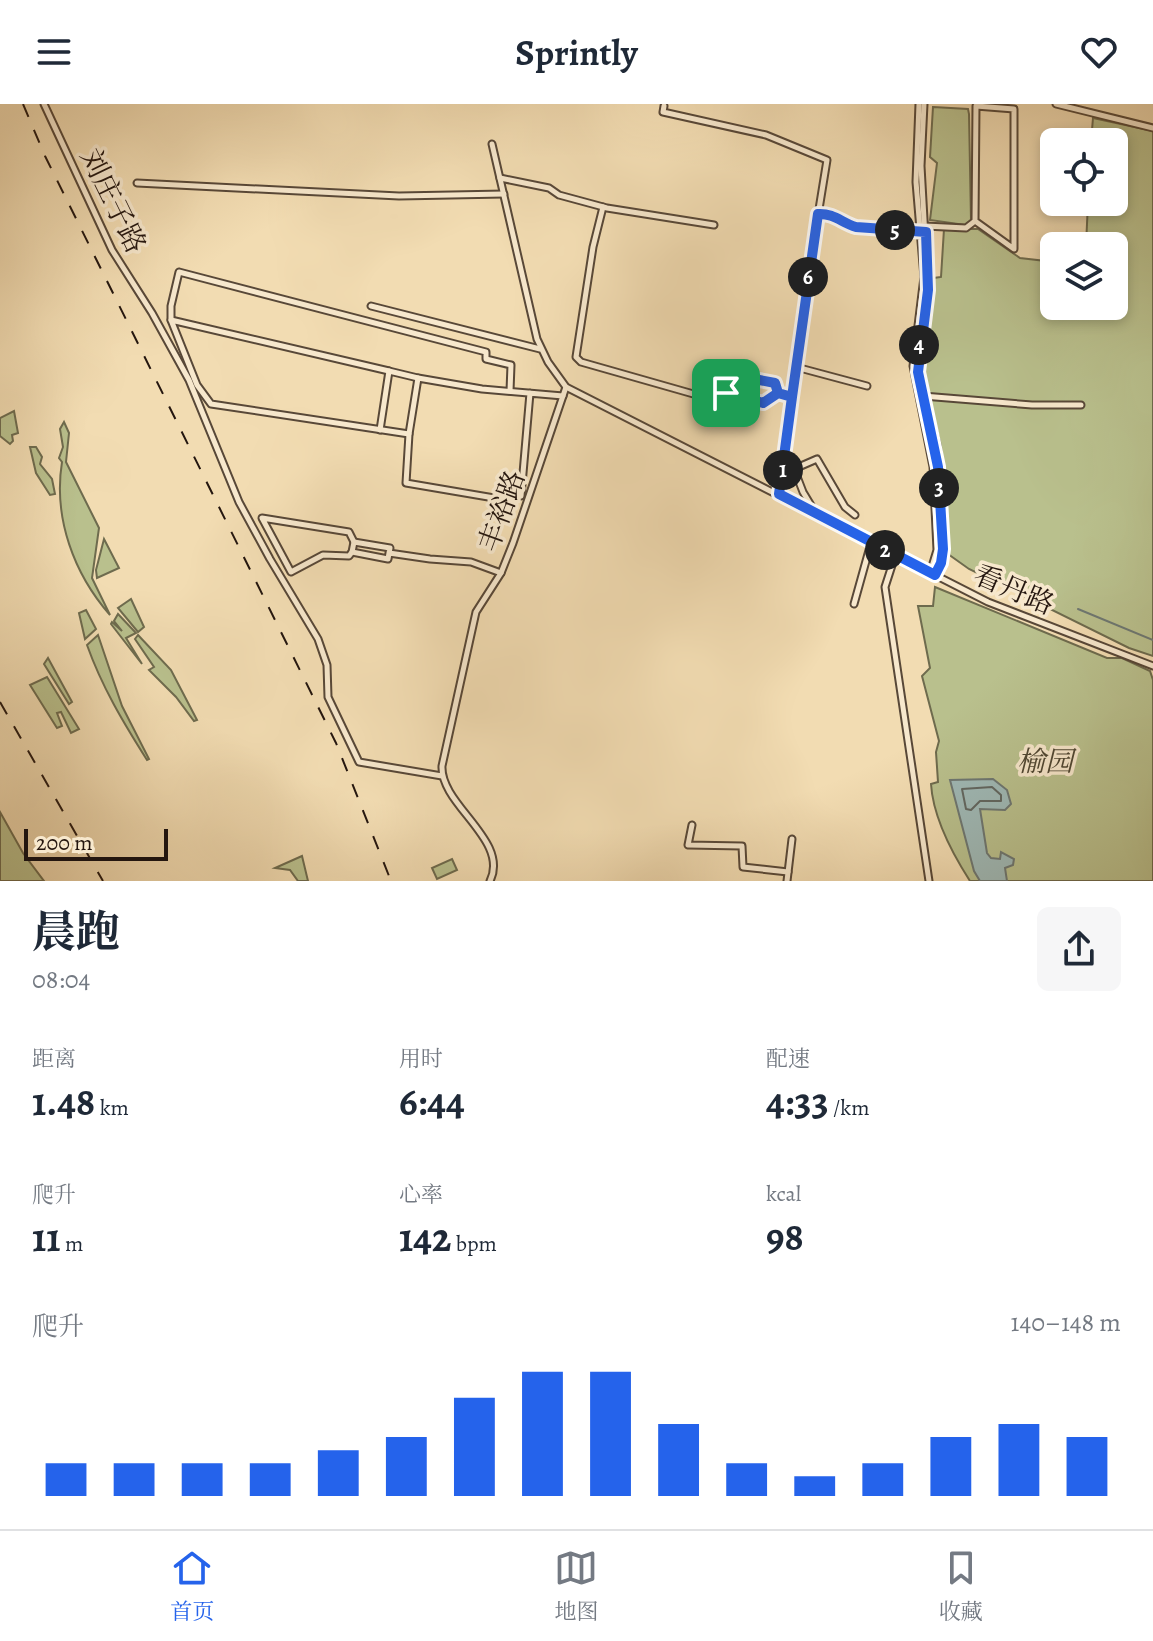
<!DOCTYPE html>
<html lang="zh">
<meta charset="utf-8">
<style>
:root{--surface:#fff;--page:#f6f6f7;--text:#1f2937;--muted:#747a83;--line:#e0e1e3;--accent:#2563eb}
body{margin:0;font-family:Alegreya,"Noto Serif SC",serif;background:var(--page);color:var(--text);height:100vh;display:flex;flex-direction:column;font-size:30px;white-space:nowrap}
*{box-sizing:border-box;margin:0}
p{font-size:26px;color:var(--muted)}
.icon{flex:none;width:44px;height:44px;fill:none;stroke:currentColor;stroke-width:2;stroke-linecap:round;stroke-linejoin:round}
.map{position:relative;height:777px;overflow:hidden}
.side{display:flex;flex-direction:column;background:var(--surface);flex:1}
.side>*{flex:none}
.controls{position:absolute;left:1040px;top:24px;display:grid;gap:16px}
.controls a{display:grid;place-items:center;width:88px;height:88px;border-radius:12px;background:var(--surface);box-shadow:0 4px 12px #0003;font-size:40px}
.scale{position:absolute;left:24px;bottom:20px;width:144px;box-sizing:border-box;padding-left:8px;border:4px solid #24160f;border-top:0;font-size:22px;line-height:28px;white-space:nowrap;color:#24160f;-webkit-text-stroke:6px #f7e8cd;paint-order:stroke}
.pin{position:absolute;display:grid;place-items:center;width:68px;height:68px;color:#fff;margin:-34px;border-radius:16px;box-shadow:0 4px 12px #0006}
.km{position:absolute;width:40px;height:40px;margin:-20px;border-radius:50%;background:#222;color:#fff;font-size:22px;line-height:40px;text-align:center}
.round{display:grid;place-items:center;flex:none;width:84px;height:84px;border-radius:12px;background:var(--page)}
.head{display:flex;align-items:center;justify-content:space-between;height:136px;padding:0 32px}
h1{font-size:44px;font-weight:700;line-height:60px}
.figures{display:grid;grid-template-columns:repeat(3,1fr);gap:12px;height:136px;padding:8px 32px}
.figures div{display:grid;align-content:center}
.figures b{font-size:40px;font-weight:700}
.figures small{font-size:22px;font-weight:400}
.figures p{font-size:22px}
.chart{height:224px;padding:16px 32px}
.chart p{display:flex;justify-content:space-between}
.chart svg{width:100%;height:144px;margin-top:8px;stroke:var(--accent);stroke-width:6}
header{display:flex;justify-content:space-between;align-items:center;height:104px;padding:0 32px;background:var(--surface);font-size:36px;font-weight:700}
.menu{display:flex;justify-content:space-around;align-items:center;height:112px;border-top:2px solid var(--line);background:var(--surface);font-size:22px;color:var(--muted)}
.menu a{display:grid;justify-items:center;gap:4px}
.menu .active{color:var(--accent)}
.map>svg:first-child{display:block}
.green{fill:#b9c08d;stroke:#6e6b4e;stroke-width:2}
.water{fill:#9fb9b6;stroke:#6e7873;stroke-width:2}
.lines{fill:none;stroke-linecap:round;stroke-linejoin:round}
.shore{stroke:#626862;stroke-width:2}
.stream{stroke:#6e7873;stroke-width:2}
.minor-casing{stroke:#584838;stroke-width:9}
.minor{stroke:#f7e8cd;stroke-width:5}
.rail{stroke:#24160f;stroke-width:2;stroke-dasharray:14 14;stroke-linecap:butt}
.route-casing{stroke:#fff;stroke-width:16}
.route{stroke:#2563eb;stroke-width:10}
.labels{text-anchor:middle;dominant-baseline:central;stroke-width:7;stroke-linejoin:round;paint-order:stroke}
.street-label{font-size:28px;fill:#24160f;stroke:#f7e8cd}
.park-label{font-size:28px;font-style:italic;fill:#514935;stroke:#f7e8cd}
</style>
<header><svg class="icon" aria-label="menu" viewBox="0 0 24 24"><path d="M4 6h16M4 12h16M4 18h16"/></svg>Sprintly<svg class="icon" aria-label="heart" viewBox="0 0 24 24"><path d="M12 20l-8-8c-3-5 5-10 8-4 3-6 11-1 8 4z"/></svg></header>
<div class="map">
<svg width="1153" height="777" viewBox="0 0 1153 777">
<rect width="100%" height="100%" fill="#f2dcb2"/>
<filter id="stains"><feTurbulence type="fractalNoise" baseFrequency=".0025" numOctaves="4"/><feColorMatrix values="0 0 0 0 .2 0 0 0 0 .09 0 0 0 0 .02 0 0 0 .5 -.17"/></filter>
<radialGradient id="worn" r=".72"><stop offset=".6" stop-color="#630" stop-opacity="0"/><stop offset="1" stop-color="#630" stop-opacity=".3"/></radialGradient>
<g class="green">
<polygon points="933,3 968,5 969,10 971,117 965,121 930,116 937,59 930,53"/>
<polygon points="1093,14 1153,27 1153,552 1129,544 969,465 948,450 941,342 926,284 923,262 934,174 941,173 944,125 978,125 1020,154 1054,158 1054,202 1114,202 1114,142 1086,142 1088,98 1114,98 1114,38 1091,38"/>
<polygon points="14,307 18,329 12,331 13,337 10,340 0,332 0,314"/>
<path d="M64,318L69,329L66,358L99,424L92,474L110,511C74,470 53,414 62,358L59,354L63,343L60,325Z"/>
<polygon points="30,343 36,343 42,353 40,360 52,375 55,390 50,391 36,369"/>
<polygon points="104,435 119,464 97,474 96,466"/>
<path d="M935,483L1107,554H1122L1150,567L1153,576V777H970C952,749 933,713 931,680L938,678L936,648L939,637L922,572L930,564L918,502H933Z"/>
<polygon points="131,495 144,523 138,528 118,504"/>
<polygon points="86,506 96,525 85,535 79,509"/>
<polygon points="118,510 136,529 126,534 142,560 111,520 112,518 122,527 114,517"/>
<path d="M98,531L122,602L149,655L147,656C123,618 102,583 87,541Z"/>
<polygon points="138,531 171,566 197,616 194,617 176,593 149,566 154,563 135,535"/>
<polygon points="48,554 72,598 69,600 44,560"/>
<polygon points="47,573 79,625 71,629 61,608 57,609 62,622 57,624 30,581"/>
<polygon points="0,708 23,749 44,777 0,777"/>
<polygon points="302,752 308,777 298,777 290,766 275,764"/>
<polygon points="452,755 457,766 437,775 432,764"/>
</g>
<polygon class="water" points="993,675 1007,686 1011,700 1005,706 980,705 987,749 991,754 1000,755 1001,748 1014,755 1013,761 1005,764 1007,777 980,777 974,767 950,676"/>
<g class="lines">
<polygon class="shore" points="992,683 1001,691 1001,697 980,697 971,706 966,705 962,685"/>
<polyline class="stream" points="1078,505 1153,536"/>
<g class="minor-casing">
<g id="minor">
<polyline points="44,0 112,146 152,209 189,276 239,398 270,455 318,535 327,561 328,593 359,658 442,672"/>
<polyline points="919,0 916,78 924,173 913,262 933,363 937,446 930,469"/>
<polyline points="924,0 921,62 928,186 918,268 938,363 943,445 935,471"/>
<polyline points="1056,0 1153,24"/>
<polyline points="664,2 663,8 766,31 827,56 806,185 786,344 803,388 815,408"/>
<polyline points="492,40 537,235 548,258 566,283 988,498 1153,562"/>
<polyline points="500,74 549,84 559,91 607,104 714,121"/>
<polyline points="137,79 399,92 504,90"/>
<polyline points="603,103 593,143 576,253 581,258 718,297 726,289 763,299 778,289 792,293"/>
<path d="M818,110C834,109 842,119 856,123L921,128"/>
<polyline points="925,122 966,124 975,117 976,2 1014,5 1014,145 975,117"/>
<polyline points="371,202 540,245"/>
<polyline points="171,216 171,202 179,168 486,248 486,255 511,261 510,287"/>
<polyline points="796,263 867,282"/>
<polyline points="389,267 171,216 197,281 211,300 409,330"/>
<polyline points="530,289 521,392 506,396 406,379 409,330 418,274 482,285 563,292"/>
<polyline points="726,289 728,283 734,277 749,279 754,275 775,279 778,289"/>
<polyline points="923,292 1032,301 1081,301"/>
<polyline points="380,326 389,267 418,274"/>
<polyline points="794,365 817,355 845,403 855,411"/>
<polyline points="779,390 786,345"/>
<polyline points="352,448 349,452 323,451 291,468 262,414 349,428 354,438"/>
<polyline points="389,449 388,455 352,448 354,438 390,444 389,449 430,455 471,458 501,469"/>
<polyline points="895,452 885,483 929,777"/>
<polyline points="854,500 871,439"/>
<polyline points="692,721 688,741 742,742 743,763 788,768"/>
<path d="M490,777C510,736 440,701 442,662L476,508L501,469L513,439L566,283"/>
<polyline points="787,777 792,735"/>
</g>
</g>
<use href="#minor" class="minor"/>
<g class="rail">
<polyline points="23,0 45,52 336,639 391,777"/>
<polyline points="0,598 103,777"/>
</g>
</g>
<g class="lines">
<g class="route-casing">
<path id="route" d="M726,289L763,299L778,289L792,293L779,390L935,471L941,459L943,445L938,363L918,268L928,186L926,128L856,123C842,119 834,109 818,110L792,293L778,289L775,279L754,275L749,279L734,277L728,283L726,289"/>
</g>
<use href="#route" class="route"/>
</g>
<g class="labels">
<g class="street-label">
<text transform="translate(113 97) rotate(64)">刘庄子路</text>
<text transform="translate(502 407) rotate(-70)">丰裕路</text>
<text transform="translate(1014 486) rotate(23)">看丹路</text>
</g>
<g class="park-label">
<text x="1045" y="658">榆园</text>
</g>
</g>
<rect width="100%" height="100%" filter="url(#stains)"/>
<rect width="100%" height="100%" fill="url(#worn)"/>
</svg>
<div class="controls">
<a><svg class="icon" aria-label="locate" viewBox="0 0 24 24"><circle cx="12" cy="12" r="6"/><path d="M12 2v4M12 18v4M2 12h4M18 12h4"/></svg></a>
<a><svg class="icon" aria-label="layers" viewBox="0 0 24 24"><path d="M12 4l9 5-9 5-9-5zM3 14l9 5 9-5"/></svg></a>
</div>
<div class="scale">200 m</div>
<div class="pin" style="left:726px;top:289px;background:#1e9e55"><svg class="icon" aria-label="arrive" viewBox="0 0 24 24"><path d="M6 21V4h12l-3 4 3 4H6"/></svg></div>
<b class="km" style="left:783px;top:366px">1</b>
<b class="km" style="left:885px;top:446px">2</b>
<b class="km" style="left:939px;top:384px">3</b>
<b class="km" style="left:919px;top:241px">4</b>
<b class="km" style="left:895px;top:126px">5</b>
<b class="km" style="left:808px;top:173px">6</b>
</div>
<section class="side">
<div class="head"><div><h1>晨跑</h1><p>08:04</p></div><a class="round"><svg class="icon" aria-label="share" viewBox="0 0 24 24"><path d="M12 15V3M7 8l5-5 5 5M5 13v7h14v-7"/></svg></a></div>
<div class="figures">
<div><p>距离</p><b>1.48<small> km</small></b></div>
<div><p>用时</p><b>6:44</b></div>
<div><p>配速</p><b>4:33<small> /km</small></b></div>
</div>
<div class="figures">
<div><p>爬升</p><b>11<small> m</small></b></div>
<div><p>心率</p><b>142<small> bpm</small></b></div>
<div><p>kcal</p><b>98</b></div>
</div>
<div class="chart"><p><span>爬升</span>140–148 m</p>
<svg viewBox="0 0 160 44" preserveAspectRatio="none"><path d="M5 44V34M15 44V34M25 44V34M35 44V34M45 44V30M55 44V26M65 44V14M75 44V6M85 44V6M95 44V22M105 44V34M115 44V38M125 44V34M135 44V26M145 44V22M155 44V26"/></svg>
</div>
</section>
<nav class="menu">
<a class="active"><svg class="icon" aria-label="home" viewBox="0 0 24 24"><path d="M3 11l9-7 9 7M6 9v11h12V9"/></svg>首页</a>
<a><svg class="icon" aria-label="map" viewBox="0 0 24 24"><path d="M3 6l6-2 6 2 6-2v14l-6 2-6-2-6 2zM9 4v14M15 6v14"/></svg>地图</a>
<a><svg class="icon" aria-label="saved" viewBox="0 0 24 24"><path d="M7 4h10v16l-5-4-5 4z"/></svg>收藏</a>
</nav>
